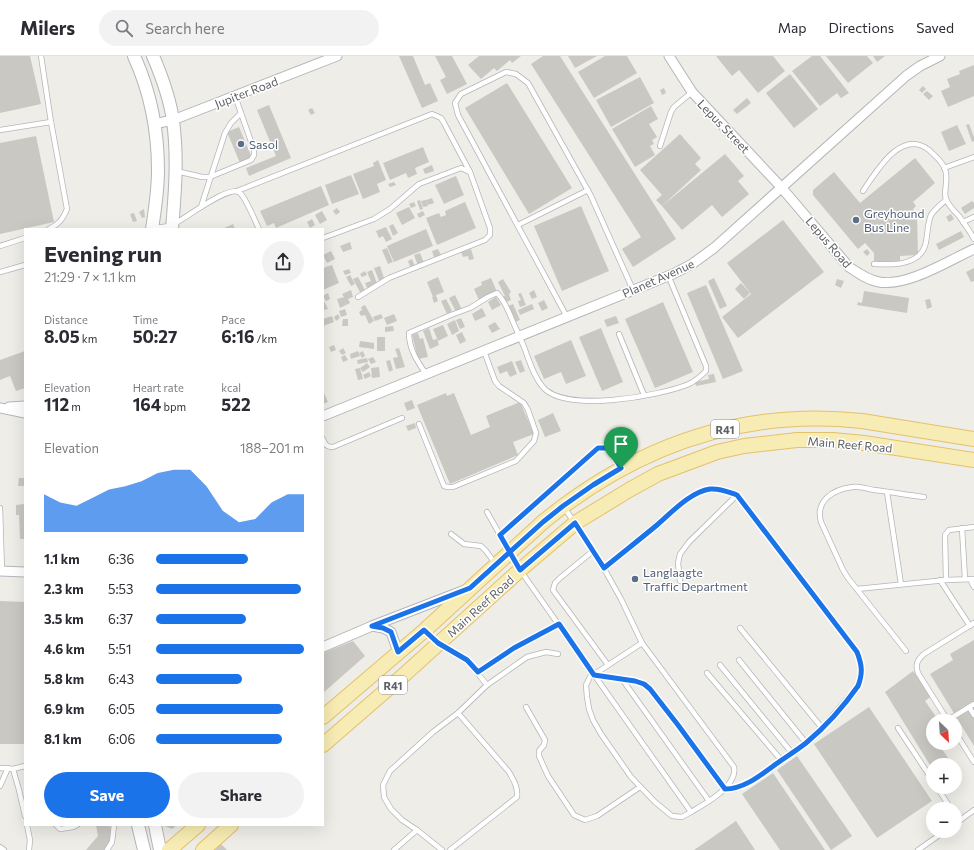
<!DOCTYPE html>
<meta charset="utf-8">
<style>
:root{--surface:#fff;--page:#f2f2f3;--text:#2b2b33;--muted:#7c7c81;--line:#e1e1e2;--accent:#1a73e8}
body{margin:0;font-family:Commissioner,sans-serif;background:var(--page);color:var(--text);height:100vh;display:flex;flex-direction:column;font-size:15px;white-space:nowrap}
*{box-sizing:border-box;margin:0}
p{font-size:13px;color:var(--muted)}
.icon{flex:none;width:22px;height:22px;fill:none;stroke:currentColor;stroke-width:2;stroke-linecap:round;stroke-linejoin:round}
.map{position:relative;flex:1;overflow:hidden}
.sheet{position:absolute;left:24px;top:172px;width:300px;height:598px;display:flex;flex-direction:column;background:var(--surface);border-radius:0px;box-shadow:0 4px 16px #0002}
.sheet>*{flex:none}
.needle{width:26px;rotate:155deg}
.buttons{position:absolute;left:926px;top:658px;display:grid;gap:8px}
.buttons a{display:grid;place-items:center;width:36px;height:36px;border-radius:50%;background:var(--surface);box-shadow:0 4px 16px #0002;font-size:20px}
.pin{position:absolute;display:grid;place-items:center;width:34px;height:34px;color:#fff;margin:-41px -17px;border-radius:50% 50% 50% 0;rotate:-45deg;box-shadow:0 0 4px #0007}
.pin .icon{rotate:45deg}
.round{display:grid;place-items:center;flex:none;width:42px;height:42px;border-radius:21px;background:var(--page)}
.head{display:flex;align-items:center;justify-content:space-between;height:68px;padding:0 20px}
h1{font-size:22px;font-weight:700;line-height:30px}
.metrics{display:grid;grid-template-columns:repeat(3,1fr);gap:6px;height:68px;padding:4px 20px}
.metrics div{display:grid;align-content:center}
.metrics b{font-size:17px;font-weight:700}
.metrics small{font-size:11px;font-weight:400}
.metrics p{font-size:11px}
.chart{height:112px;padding:8px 20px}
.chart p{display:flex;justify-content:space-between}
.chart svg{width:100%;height:72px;margin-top:4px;fill:var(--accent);opacity:.7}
.cta{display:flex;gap:8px;margin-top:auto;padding:8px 20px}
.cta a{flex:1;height:46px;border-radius:24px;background:var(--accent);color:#fff;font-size:16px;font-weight:700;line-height:46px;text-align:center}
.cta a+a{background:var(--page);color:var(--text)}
ul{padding:0 20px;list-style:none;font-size:13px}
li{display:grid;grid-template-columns:64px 48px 1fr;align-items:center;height:30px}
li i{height:10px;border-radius:5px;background:var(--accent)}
header{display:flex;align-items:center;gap:24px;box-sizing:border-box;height:56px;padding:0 20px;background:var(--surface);border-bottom:1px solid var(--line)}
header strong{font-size:19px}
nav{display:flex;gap:22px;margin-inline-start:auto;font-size:14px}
.search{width:280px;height:36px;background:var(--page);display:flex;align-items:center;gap:10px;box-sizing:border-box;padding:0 14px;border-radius:22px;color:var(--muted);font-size:15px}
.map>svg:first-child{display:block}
.building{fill:#cac8c3}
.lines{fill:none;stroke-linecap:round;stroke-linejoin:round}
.lane-casing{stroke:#b3b6ba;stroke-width:6}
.street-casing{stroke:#b3b6ba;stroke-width:11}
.secondary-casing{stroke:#b3b5b9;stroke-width:14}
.primary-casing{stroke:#e4c16b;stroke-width:16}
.lane{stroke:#fff;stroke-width:4.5}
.street{stroke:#fff;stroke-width:9}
.secondary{stroke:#fff;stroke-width:12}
.primary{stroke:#f7ecb3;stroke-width:14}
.route-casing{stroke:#fff;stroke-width:8}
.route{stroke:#1a73e8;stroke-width:5}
.service-dot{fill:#5c6f8a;stroke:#fff;stroke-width:1.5}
.labels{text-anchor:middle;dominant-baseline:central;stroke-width:3;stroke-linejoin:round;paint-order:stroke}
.shield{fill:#fff;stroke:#8e9093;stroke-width:1}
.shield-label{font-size:11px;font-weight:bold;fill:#5e6165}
.street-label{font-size:12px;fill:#5e6165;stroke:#fff}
.service-label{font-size:12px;fill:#4e5e75;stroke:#fff;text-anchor:start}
</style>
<header>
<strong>Milers</strong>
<div class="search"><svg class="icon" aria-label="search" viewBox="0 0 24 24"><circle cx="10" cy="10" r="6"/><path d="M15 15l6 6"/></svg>Search here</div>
<nav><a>Map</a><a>Directions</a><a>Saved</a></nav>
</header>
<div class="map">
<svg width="974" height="794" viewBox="0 0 974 794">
<rect width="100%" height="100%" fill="#efede7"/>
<g class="building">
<polygon points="0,0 30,0 41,48 0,57"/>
<polygon points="399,0 413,0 425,29 430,27 438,45 422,52"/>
<polygon points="435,0 452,0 467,28 447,38 440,24 446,21"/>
<polygon points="479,0 521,0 512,7 510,4 497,15 494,12 481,23 468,9"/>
<polygon points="543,0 560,0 676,183 633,211 622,193 641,181 531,8"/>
<polygon points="568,0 597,0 575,12"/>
<polygon points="605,0 627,0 637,17 594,42 578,16"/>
<polygon points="716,0 773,0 785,15 758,37 739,14 732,20"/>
<polygon points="812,0 820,0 849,37 841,42 837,37 820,50 792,15"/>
<polygon points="826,0 867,0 873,7 848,27"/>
<polygon points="873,0 885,0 877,6"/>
<polygon points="974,9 974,40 948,51 941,35 950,31 947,23 960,18 959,15"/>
<polygon points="790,18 818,53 794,72 766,37"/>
<polygon points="640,21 654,47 611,71 596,44"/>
<polygon points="507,27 572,132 529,158 465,52"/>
<polygon points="923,30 926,33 922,37 919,34"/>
<polygon points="664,32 666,37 662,39 660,34"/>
<polygon points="927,35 933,40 929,44 923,38"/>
<polygon points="747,42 751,47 737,58 733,54"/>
<polygon points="269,49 291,102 249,120 246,112 276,100 257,54"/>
<polygon points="651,50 658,63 649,68 657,81 652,84 654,88 650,90 655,99 635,111 612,73"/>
<polygon points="312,52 315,57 311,59 308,54"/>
<polygon points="707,54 725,74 722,77 704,57"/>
<polygon points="969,68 974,81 974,85 972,86 966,69"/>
<polygon points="957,69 966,88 949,95 941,76"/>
<polygon points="239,71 252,102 240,107 227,76"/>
<polygon points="680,78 701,102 695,108 701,114 662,150 656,144 662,139 640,114"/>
<polygon points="36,80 54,166 0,178 0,87"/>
<polygon points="423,91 429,106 415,112 417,118 408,122 406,117 390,124 383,107"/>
<polygon points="725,98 744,120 738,125 749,138 722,161 712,149 682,174 662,150"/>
<polygon points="915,102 935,127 913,146 916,150 913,153 917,158 918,199 900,200 900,205 874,206 874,197 865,187 858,193 813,139 813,134 834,116 860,147"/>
<polygon points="378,104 386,124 377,128 380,136 363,143 353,118 374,110 373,107"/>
<polygon points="432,109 434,115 425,118 423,113"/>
<polygon points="351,119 359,138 332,148 325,129"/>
<polygon points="456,120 464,139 444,148 435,129"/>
<polygon points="394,126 396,129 390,131 388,128"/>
<polygon points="321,130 329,149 276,172 274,167 267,170 260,155"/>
<polygon points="432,142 434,147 428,149 426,144"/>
<polygon points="420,144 423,153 420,154 417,145"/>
<polygon points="426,144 428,150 423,151 421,145"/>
<polygon points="972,145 974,147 974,152 965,158 961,152"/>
<polygon points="414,146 416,150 411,152 409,148"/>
<polygon points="465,146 476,172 437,189 426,162 439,157 441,161 446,159 445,155"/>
<polygon points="581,150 609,215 562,235 534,170"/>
<polygon points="409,151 415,162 402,169 396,157"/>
<polygon points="337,152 340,156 336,159 333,155"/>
<polygon points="144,153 145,161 142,162 139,156"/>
<polygon points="322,155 327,164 320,168 315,159"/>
<polygon points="423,155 425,159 419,162 417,158"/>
<polygon points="134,157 137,165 133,166 130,158"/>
<polygon points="951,158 954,163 949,166 946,161"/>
<polygon points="312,163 315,169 310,172 307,166"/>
<polygon points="783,164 824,216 738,282 722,261 751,238 727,207"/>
<polygon points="233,168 235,173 222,173"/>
<polygon points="393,168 398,177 393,180 389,170"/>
<polygon points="386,171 392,183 386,186 383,180 379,182 376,175"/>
<polygon points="426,173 433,190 394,206 387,190"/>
<polygon points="961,175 964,181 939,194 936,188"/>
<polygon points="350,186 352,193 343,196 340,190"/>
<polygon points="387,192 393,206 388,208 382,194"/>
<polygon points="438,193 442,201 435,204 432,195"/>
<polygon points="471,193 474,203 469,204 468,200 463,201 461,196"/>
<polygon points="867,193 870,197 867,200 863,196"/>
<polygon points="331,195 335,203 327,207 323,199"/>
<polygon points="420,197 424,207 418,210 414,199"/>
<polygon points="412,203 415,211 411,213 408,205"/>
<polygon points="332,209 339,227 323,234 323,212"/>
<polygon points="380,210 385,225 380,227 374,212"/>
<polygon points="974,212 974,225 971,226 966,216"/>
<polygon points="349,213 351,217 345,219 343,215"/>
<polygon points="372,214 378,230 368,234 365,227 371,225 367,216"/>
<polygon points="365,215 367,219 362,221 360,218"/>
<polygon points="350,219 355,228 351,230 346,221"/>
<polygon points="358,221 366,236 361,238 353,223"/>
<polygon points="438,221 444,236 436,239 438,245 434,247 432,241 433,241 427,226"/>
<polygon points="491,222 497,236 479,244 474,233 482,229 481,226"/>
<polygon points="714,222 727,250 720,253 708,225"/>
<polygon points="503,223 511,236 509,238 511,244 504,247 502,241 505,240 498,226"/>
<polygon points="837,223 844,225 841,232 835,229"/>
<polygon points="741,227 750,237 744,243 735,233"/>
<polygon points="706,229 743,315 723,323 687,237"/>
<polygon points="351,234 353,241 348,243 350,247 340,252 337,243 344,241 342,238"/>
<polygon points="534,234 537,241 532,243 529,237"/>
<polygon points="864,235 909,242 907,257 857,249 858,246 862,247"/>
<polygon points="328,237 330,243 326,245 323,240"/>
<polygon points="521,237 526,249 520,251 518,245 521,244 518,238"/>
<polygon points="455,239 462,254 456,256 449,242"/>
<polygon points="496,241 501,249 492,254 488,246"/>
<polygon points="446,243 452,255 447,258 441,245"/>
<polygon points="930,243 932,251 927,253 925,244"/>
<polygon points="544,244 548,252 542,255 538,247"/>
<polygon points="323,245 324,245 328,253 323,254"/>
<polygon points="663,246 693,316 655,332 625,263"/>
<polygon points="513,248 520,264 515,266 508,250"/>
<polygon points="532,248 534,253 520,259 518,254"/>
<polygon points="365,249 374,265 369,268 365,259 361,260 359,256 362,254 361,251"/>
<polygon points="482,252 486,260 475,265 472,258"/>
<polygon points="345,253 347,259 341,261 339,255"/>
<polygon points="338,258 340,262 336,265 334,261"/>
<polygon points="381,258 383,262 375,265 373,261"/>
<polygon points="394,258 397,265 387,269 384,262"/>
<polygon points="332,260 334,266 323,270 323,263"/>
<polygon points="616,260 619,267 607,271 604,264"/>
<polygon points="461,262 465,271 460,273 456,264"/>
<polygon points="343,263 348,263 348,270 342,270"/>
<polygon points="455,264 459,275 452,279 447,268"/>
<polygon points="495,266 500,273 492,277 488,270"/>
<polygon points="443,269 448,280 438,285 433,273"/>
<polygon points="393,270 394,275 385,276 385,271"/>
<polygon points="429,272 433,284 437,283 439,289 430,293 423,275"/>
<polygon points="601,272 623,326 602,335 579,281"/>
<polygon points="462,276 466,285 460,288 456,279"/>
<polygon points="418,277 420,283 423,282 428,301 418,303 412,279"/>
<rect x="377" y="281" width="8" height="14"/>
<polygon points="571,284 586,320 566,328 561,316 544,323 534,300"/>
<polygon points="360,285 374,287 374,293 359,291"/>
<polygon points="334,289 336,294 331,296 329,291"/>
<polygon points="343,292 346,297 342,299 339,295"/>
<polygon points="399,292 405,311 396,313 393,302 398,301 395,293"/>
<polygon points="25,295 25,332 16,335 10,320 0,324 0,304"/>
<polygon points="358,295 360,300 351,303 350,298"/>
<polygon points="363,295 365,300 362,302 359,297"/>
<polygon points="345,299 348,304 343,306 341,301"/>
<polygon points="373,301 376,306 371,308 368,303"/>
<polygon points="367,302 368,306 358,308 357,304"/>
<polygon points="390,304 393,314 389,316 386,305"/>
<polygon points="521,304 525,315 520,317 515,306"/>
<polygon points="512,305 517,318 510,321 507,315 500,318 497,311"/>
<polygon points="367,307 370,311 363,316 360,312"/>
<polygon points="379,311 380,321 372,322 371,312"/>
<polygon points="360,312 363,323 358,324 355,313"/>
<polygon points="369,316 371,320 365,323 363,319"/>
<polygon points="714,318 716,326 696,330 695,326 709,323 708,319"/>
<polygon points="323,335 328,346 323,348"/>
<polygon points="446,337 447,340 454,337 471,379 490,371 486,360 520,346 534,378 513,386 518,399 450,428 417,349"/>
<polygon points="412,344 415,352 407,355 404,347"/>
<polygon points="553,357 561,375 545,381 538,364"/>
<polygon points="415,367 416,372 408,375 406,370"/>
<polygon points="19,422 25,422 25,430 18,430"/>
<polygon points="25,448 25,483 20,483 19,459 16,459 16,449"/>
<polygon points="0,545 25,546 25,688 0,688"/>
<polygon points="974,584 974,690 930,618 953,604 950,598"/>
<polygon points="353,585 365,600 323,637 323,597"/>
<polygon points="913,615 932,640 925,645 939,665 933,665 933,687 943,687 939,689 953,709 933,709 933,714 885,636"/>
<polygon points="869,651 932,745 877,782 814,688"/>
<polygon points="797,700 852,780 831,794 777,714"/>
<polygon points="955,712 960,719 955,722"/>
<polygon points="773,717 825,794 780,794 742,738"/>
<polygon points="736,765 755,794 694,794"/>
<polygon points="96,769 110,769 112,784 104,794 86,794 98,780"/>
<polygon points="165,769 177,769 172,773 165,770"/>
<polygon points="220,787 227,794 214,794"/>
</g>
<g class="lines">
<g class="lane-casing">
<g id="lane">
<path d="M41,0L51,66L67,153C63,163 59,168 49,173"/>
<polyline points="0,74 51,66"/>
<polyline points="660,90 671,56 674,51 692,36"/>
<polyline points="944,112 974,101"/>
<polyline points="176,115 202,121 210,121 251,104 254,99 254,94 241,57"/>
<polyline points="237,135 432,58 441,62 444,67 470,116"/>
<path d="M863,135C876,116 901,72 929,94C935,100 942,105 945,113C949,125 943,134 946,143C948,149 954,155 959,160C964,167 970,175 974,183"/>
<polyline points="201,151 225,77 231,67 241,57 235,40"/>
<polyline points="963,166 974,161"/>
<polyline points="518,169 588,134"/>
<path d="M154,172C159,171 167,171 172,169C184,164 230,127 240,137C246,142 255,165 259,173"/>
<polyline points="323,182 374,163 390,153 419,128 461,112 470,116 490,172 490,179 485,184 389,222 358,241"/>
<polyline points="0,190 25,182"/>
<path d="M874,208C891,209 918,210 925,190C928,180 927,168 931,159C935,153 940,149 946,144"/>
<polyline points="0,216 25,209"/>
<polyline points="567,261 458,59 455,47 461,38 506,16 516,18 528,27 591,140 633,234"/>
<polyline points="619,278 644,339"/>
<path d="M426,318C417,305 409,293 409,277L451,259L470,252L488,241L497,237C504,244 507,252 511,261C515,271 520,281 524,291C529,304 533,319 542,330C563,358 660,340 689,328C695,325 701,320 706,315V310L668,219"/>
<polyline points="419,368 444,430 448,431 453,431 516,405 534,385 536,377 528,354 524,347 499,330 495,325 484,295"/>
<path d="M323,383C325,389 327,391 333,391L402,362"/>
<polyline points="887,436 901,528"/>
<polyline points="0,452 2,515"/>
<path d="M487,456L520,514L691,756C705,748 738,730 734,711L642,587L621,543L607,518L593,495L564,451"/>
<polyline points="962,472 965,523"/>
<polyline points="451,478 464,488 481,490 486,495 495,507"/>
<polyline points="500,479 598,392 607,392 613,399 621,412"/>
<polyline points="593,495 560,522 555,527 553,534 608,609"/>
<polyline points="604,512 671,456 695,438 710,433 724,434 737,439 857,596 862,612 861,623 858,630 822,672 806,687 765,717 740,731 733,733 725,733 678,669 650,633 644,628 635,625 622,623"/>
<polyline points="970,523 974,531"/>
<polyline points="940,524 970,570"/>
<polyline points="946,524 945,479 949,474 974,471"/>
<polyline points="680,525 678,507 680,498 689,486 737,439"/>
<polyline points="857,533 946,524 974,523"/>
<polyline points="740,572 822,672"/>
<polyline points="642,587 590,621 586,629 587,641 589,653 593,664 601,678 631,721 655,746 672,760 682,761 691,756"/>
<polyline points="440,589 467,604 487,629 458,657 433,676 390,715 383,729 384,741 391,753 402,764 417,774 442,794"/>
<path d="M906,595L848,522L843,514L821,466C815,445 833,433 853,431C859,430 868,433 874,434C891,436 907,439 924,441"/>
<polyline points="739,604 806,687"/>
<polyline points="720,609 792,697"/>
<polyline points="478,616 514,592 559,568"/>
<polyline points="707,617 782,705"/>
<polyline points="594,619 622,623 709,745"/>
<polyline points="487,629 527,601 546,596 558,598"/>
<polyline points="526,651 545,684 544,689 539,695 539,700 548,720 574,759 585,764 597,760 640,731"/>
<polyline points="969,651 974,659"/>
<polyline points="948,664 974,648"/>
<path d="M948,665L918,617C915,609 917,604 924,598L974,567"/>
<polyline points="898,672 933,725"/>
<polyline points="955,676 974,706"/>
<polyline points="0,712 13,713 25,710"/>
<polyline points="13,713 19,734 25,760"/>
<polyline points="0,730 8,712"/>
<polyline points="937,731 951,753"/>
<polyline points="955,759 959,765"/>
<polyline points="955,768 974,754"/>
<polyline points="27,769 30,784 29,794"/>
<polyline points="56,769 60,773 73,771 77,769"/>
<polyline points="0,791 4,794"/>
<polyline points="107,794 112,786 114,769"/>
<polyline points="394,794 417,774"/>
<path d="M450,794L517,741C518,731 514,725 509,716L458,657"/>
<polyline points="918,794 945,775"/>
</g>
</g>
<g class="street-casing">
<g id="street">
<path d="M669,0L692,36L781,131L849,211C858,217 868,224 879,226C907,231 948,205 974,193"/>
<polyline points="154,68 173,64 337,0"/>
<polyline points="9,351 25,350"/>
<polyline points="0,352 25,357"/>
<polyline points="323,360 673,218 692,208 714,192 906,20 920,10 940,0"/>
<polyline points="0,515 25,516"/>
<polyline points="372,570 383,572 391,576 398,596"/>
<polyline points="323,591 372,570 465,534"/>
</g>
</g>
<g class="secondary-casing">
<g id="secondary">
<path d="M134,0C150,35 158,76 158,114C158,134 155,154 152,173"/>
<path d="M153,0C162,21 170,43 173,65C178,101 175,137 172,173"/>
<polyline points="138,769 144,794"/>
<polyline points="155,769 160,794"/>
</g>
</g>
<g class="primary-casing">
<g id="primary">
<path d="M323,661L425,574L543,466C636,390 741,352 862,365L974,383"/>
<polyline points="323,689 405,618 520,514 575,467 629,434 658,418 717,396 744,390 797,384 833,384 864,387 974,404"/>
<polyline points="169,794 198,769"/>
<polyline points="203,794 231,769"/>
</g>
</g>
<use href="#lane" class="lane"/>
<use href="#street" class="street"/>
<use href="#secondary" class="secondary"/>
<use href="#primary" class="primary"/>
</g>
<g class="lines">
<g class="route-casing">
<path id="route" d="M621,412L593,429L563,450L543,466L470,532L372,570L383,572L391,576L398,596L424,574L438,587L467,604L478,616L514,592L559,568L594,619L635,625L644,628L650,633L678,669L725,733C744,733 761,719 776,708C786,701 797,694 806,687C824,672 844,650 858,630C863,617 862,609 857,596L737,439C728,436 720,432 710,433C690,436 671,457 657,469C639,484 621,498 604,512L575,467L520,514L500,479L598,392H607L613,399L621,412"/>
</g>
<use href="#route" class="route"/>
</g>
<g class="service-dot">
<circle cx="241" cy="88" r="4"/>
<circle cx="856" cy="164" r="4"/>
<circle cx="635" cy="523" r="4"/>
</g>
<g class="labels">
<g class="shield">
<rect x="711" y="364" width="28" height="18" rx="3"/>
<rect x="379" y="620" width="28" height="18" rx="3"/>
</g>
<g class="shield-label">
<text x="725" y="373">R41</text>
<text x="393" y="629">R41</text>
</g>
<g class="street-label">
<text transform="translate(246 36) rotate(-21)">Jupiter Road</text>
<text transform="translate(724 70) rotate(46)">Lepus Street</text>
<text transform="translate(829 186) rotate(49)">Lepus Road</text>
<text transform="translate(658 222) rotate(-24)">Planet Avenue</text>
<text transform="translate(850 388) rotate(5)">Main Reef Road</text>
<text transform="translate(480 550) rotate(-42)">Main Reef Road</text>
</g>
<g class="service-label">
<text x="249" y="88">Sasol</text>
<text x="864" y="157">Greyhound<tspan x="864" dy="14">Bus Line</tspan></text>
<text x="643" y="516">Langlaagte<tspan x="643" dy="14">Traffic Department</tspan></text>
</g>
</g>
</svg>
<div class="buttons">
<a><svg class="needle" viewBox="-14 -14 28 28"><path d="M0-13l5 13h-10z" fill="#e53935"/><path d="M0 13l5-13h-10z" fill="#7c7c81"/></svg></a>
<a>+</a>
<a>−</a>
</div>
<div class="pin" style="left:621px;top:412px;background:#1e9e55"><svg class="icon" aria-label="arrive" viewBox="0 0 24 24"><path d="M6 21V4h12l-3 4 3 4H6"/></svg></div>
<section class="sheet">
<div class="head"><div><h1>Evening run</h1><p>21:29 · 7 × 1.1 km</p></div><a class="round"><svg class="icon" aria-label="share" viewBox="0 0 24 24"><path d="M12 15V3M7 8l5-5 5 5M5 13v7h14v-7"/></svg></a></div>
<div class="metrics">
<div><p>Distance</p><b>8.05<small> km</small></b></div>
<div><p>Time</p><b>50:27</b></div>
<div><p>Pace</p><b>6:16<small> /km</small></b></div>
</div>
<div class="metrics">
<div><p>Elevation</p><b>112<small> m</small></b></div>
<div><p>Heart rate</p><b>164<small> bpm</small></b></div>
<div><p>kcal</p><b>522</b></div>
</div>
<div class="chart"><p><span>Elevation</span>188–201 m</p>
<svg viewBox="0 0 160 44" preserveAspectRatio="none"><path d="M0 44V21L10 26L20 28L30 23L40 18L50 16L60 13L70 8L80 6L90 6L100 16L110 31L120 38L130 36L140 26L150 21L160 21V44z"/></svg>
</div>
<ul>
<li><b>1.1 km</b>6:36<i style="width:62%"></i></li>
<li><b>2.3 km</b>5:53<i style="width:98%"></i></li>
<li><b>3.5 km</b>6:37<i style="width:61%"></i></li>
<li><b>4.6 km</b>5:51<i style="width:100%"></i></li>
<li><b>5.8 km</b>6:43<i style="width:58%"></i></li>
<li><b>6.9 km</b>6:05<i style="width:86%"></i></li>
<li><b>8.1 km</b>6:06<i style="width:85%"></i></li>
</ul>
<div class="cta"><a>Save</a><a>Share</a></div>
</section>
</div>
